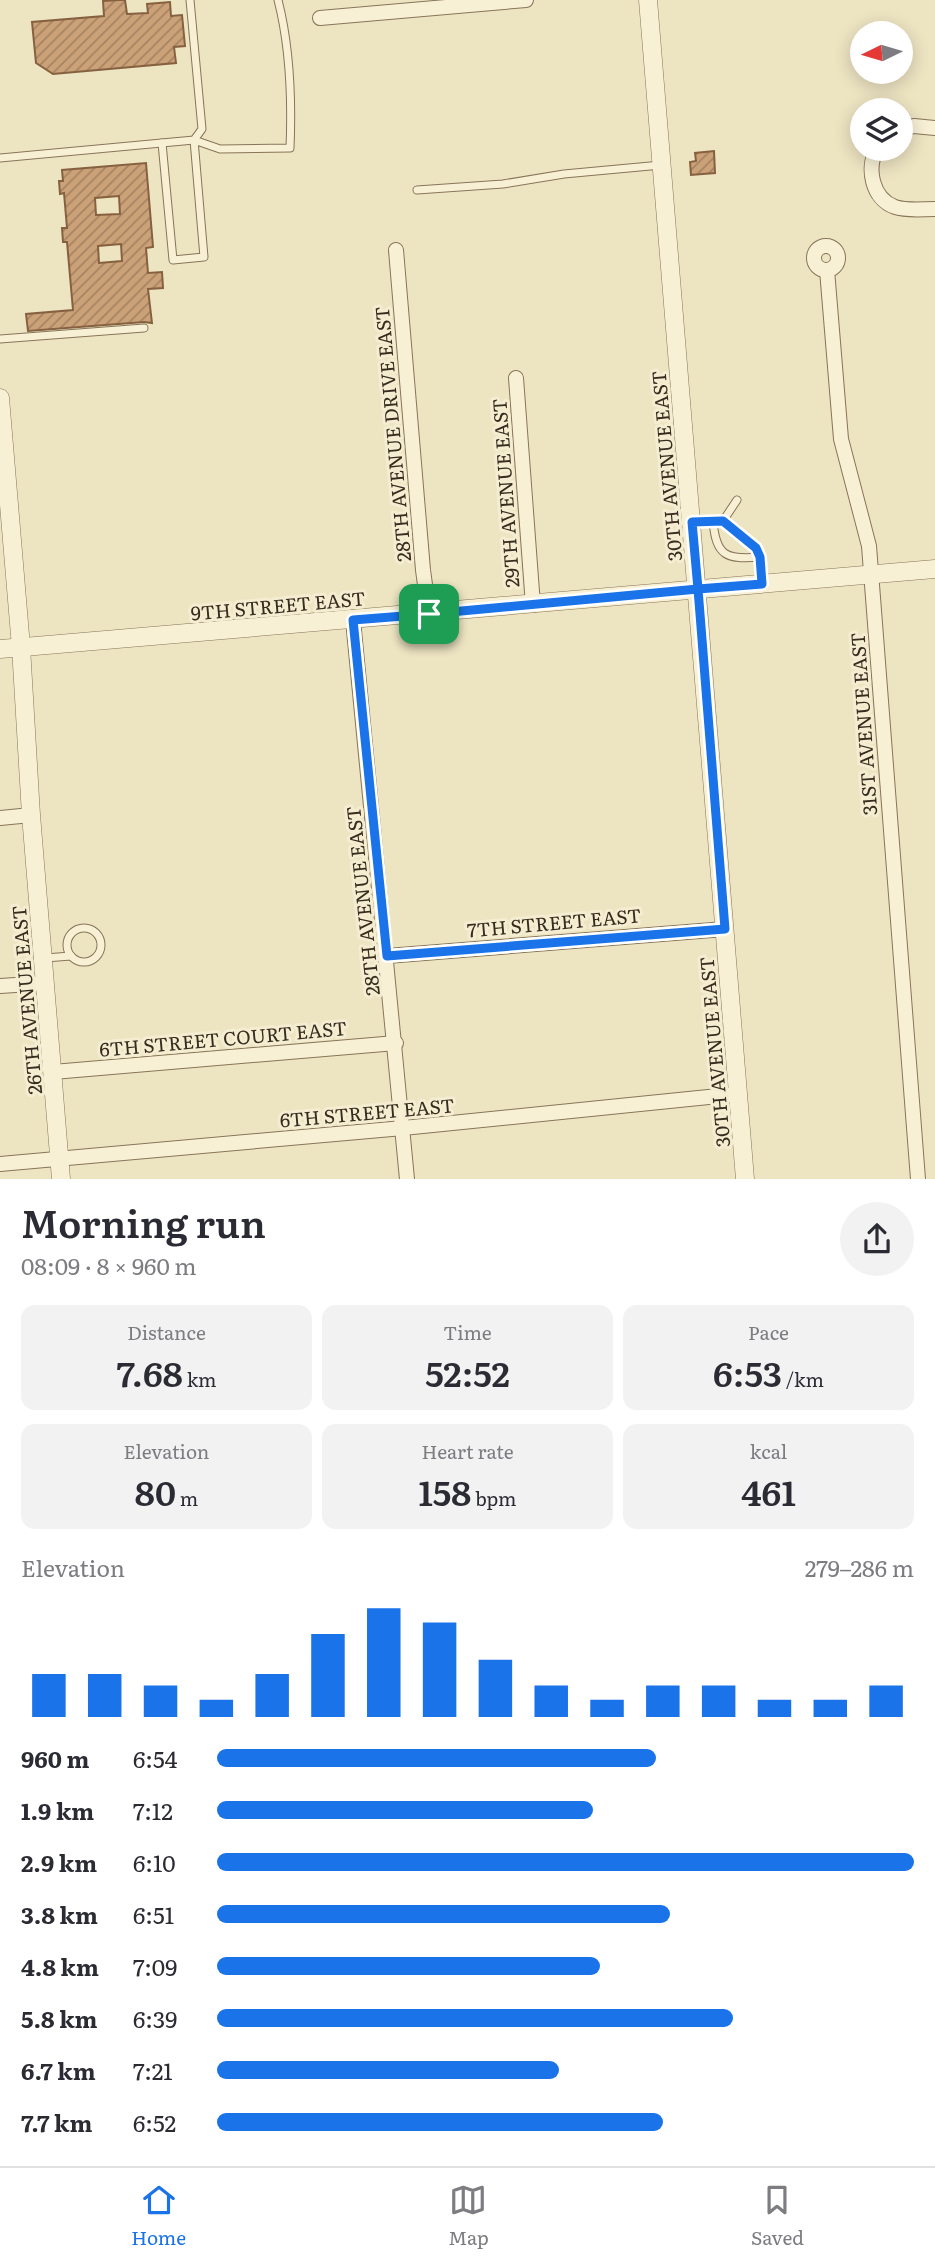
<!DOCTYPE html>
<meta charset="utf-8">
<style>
:root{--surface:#fff;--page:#f2f2f3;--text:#2b2b33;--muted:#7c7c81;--line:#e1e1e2;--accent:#1a73e8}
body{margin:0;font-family:Literata,serif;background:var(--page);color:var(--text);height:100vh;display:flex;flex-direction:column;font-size:26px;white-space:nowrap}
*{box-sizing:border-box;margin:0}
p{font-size:23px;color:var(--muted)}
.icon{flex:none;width:38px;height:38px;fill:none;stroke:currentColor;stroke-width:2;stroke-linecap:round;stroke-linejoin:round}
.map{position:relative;height:1179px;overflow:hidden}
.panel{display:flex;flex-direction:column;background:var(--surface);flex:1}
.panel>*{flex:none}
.needle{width:46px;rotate:265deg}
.tools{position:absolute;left:850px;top:21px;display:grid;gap:14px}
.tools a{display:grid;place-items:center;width:63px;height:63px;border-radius:50%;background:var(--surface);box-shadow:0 4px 18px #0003;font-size:35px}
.pin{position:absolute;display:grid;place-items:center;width:60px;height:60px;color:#fff;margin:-30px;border-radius:14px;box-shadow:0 4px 10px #0006}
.round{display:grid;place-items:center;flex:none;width:74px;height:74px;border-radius:37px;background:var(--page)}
.summary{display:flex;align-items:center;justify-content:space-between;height:119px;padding:0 21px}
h1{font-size:38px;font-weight:600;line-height:52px}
.stats{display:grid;grid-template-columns:repeat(3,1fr);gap:10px;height:119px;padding:7px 21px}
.stats div{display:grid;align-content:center;border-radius:14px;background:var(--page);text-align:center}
.stats b{font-size:35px;font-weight:600}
.stats small{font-size:19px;font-weight:400}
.stats p{font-size:19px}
.chart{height:196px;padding:14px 21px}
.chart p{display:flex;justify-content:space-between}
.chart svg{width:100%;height:126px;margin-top:7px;stroke:var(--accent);stroke-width:6}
ul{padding:0 21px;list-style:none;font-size:23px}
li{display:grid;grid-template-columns:112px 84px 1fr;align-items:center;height:52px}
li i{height:18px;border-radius:9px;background:var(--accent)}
.menu{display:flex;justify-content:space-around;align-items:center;height:98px;border-top:2px solid var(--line);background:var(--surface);font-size:19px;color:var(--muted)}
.menu a{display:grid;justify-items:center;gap:4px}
.menu .current{color:var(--accent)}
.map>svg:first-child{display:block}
.building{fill:url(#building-hatch);stroke:#866140;stroke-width:2;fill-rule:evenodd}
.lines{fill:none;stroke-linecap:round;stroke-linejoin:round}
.service-casing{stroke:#877559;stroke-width:9}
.minor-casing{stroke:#877559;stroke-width:16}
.tertiary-casing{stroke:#877559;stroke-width:19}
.service{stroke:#f8f0d5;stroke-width:7}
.minor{stroke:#f8f0d5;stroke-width:14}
.tertiary{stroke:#f8f0d5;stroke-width:18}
.route-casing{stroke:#fff;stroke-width:14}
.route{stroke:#1a73e8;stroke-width:9}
.labels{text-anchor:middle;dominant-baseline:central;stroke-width:6;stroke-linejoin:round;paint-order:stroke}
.street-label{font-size:19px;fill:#372c1d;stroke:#f5edd1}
</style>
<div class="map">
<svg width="935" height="1179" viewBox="0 0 935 1179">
<defs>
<pattern id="building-hatch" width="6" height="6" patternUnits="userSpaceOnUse" patternTransform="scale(1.75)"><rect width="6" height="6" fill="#cba178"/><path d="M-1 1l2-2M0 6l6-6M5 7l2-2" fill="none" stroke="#a68362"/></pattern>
</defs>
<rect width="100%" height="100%" fill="#ede4c2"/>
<g class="building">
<polygon points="119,0 125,0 127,14 148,13 147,4 170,2 171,16 182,15 185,46 174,47 176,63 53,74 36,63 32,22 104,16 103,1"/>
<polygon points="714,151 715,173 691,175 690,162 696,161 695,153"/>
<path d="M146,163L153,247L146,248L148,273L162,272L163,288L148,289L152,323L144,322L28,331L26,314L73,310L67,242H63L62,228H67L64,193L60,194L59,181H63L62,170ZM119,196L120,214L96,215L95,198ZM121,244L122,261L99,263L98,246Z"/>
</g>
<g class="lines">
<g class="service-casing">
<g id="service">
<path d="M162,143L173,260L204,257L194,140L220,149L290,148C292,100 290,47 278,0"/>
<polyline points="0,158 194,140 202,129 190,0"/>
<polyline points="417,190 503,184 564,174 661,165"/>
<polyline points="0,339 144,328"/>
<path d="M713,521C716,556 726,560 760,557"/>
<polyline points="723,521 737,500"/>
<polyline points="692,522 723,521 756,548 760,557 762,583"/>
<circle cx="84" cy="945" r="17"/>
<polyline points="45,958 71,956"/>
</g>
</g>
<g class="minor-casing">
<g id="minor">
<polyline points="320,18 526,0"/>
<polyline points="901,129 914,126 935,128"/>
<path d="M877,149C866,168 872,199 895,207C907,211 922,209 935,209"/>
<circle cx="826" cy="258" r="12"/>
<polyline points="396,250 423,570 429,614"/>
<polyline points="827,270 841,439 869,546 918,1179"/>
<polyline points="516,378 533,605"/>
<polyline points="353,620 407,1179"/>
<polyline points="0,818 31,815"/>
<polyline points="387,956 725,929"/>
<polyline points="0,986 46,983"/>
<polyline points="53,1072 396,1043"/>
<polyline points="0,1164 403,1128 738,1094"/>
</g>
</g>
<g class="tertiary-casing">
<g id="tertiary">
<polyline points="648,0 745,1179"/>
<polyline points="0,398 21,647 31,815 61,1179"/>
<polyline points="0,649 935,569"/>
</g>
</g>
<use href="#service" class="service"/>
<use href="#minor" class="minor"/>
<use href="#tertiary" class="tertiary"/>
</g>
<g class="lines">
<g class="route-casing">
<polyline id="route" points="429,614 353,620 387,956 725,929 698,589 762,584 760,557 756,548 723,521 692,522 698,589 429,614"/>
</g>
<use href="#route" class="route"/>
</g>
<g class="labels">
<g class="street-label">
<text transform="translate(392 434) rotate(-95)">28TH AVENUE DRIVE EAST</text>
<text transform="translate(666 466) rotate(-95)">30TH AVENUE EAST</text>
<text transform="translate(505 493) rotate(-94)">29TH AVENUE EAST</text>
<text transform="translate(278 605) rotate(-5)">9TH STREET EAST</text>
<text transform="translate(863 724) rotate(-94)">31ST AVENUE EAST</text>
<text transform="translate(362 901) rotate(-96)">28TH AVENUE EAST</text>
<text transform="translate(554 922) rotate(-5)">7TH STREET EAST</text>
<text transform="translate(26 1000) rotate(-95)">26TH AVENUE EAST</text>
<text transform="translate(223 1038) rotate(-5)">6TH STREET COURT EAST</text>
<text transform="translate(714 1052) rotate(-95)">30TH AVENUE EAST</text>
<text transform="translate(367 1112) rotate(-5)">6TH STREET EAST</text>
</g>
</g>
</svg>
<div class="tools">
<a><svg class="needle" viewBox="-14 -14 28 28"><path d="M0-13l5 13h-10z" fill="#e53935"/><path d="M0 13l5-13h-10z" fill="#7c7c81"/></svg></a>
<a><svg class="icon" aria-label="layers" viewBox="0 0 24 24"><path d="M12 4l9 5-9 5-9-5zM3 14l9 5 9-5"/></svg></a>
</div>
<div class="pin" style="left:429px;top:614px;background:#1e9e55"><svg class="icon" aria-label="arrive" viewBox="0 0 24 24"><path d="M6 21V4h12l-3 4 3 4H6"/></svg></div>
</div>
<section class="panel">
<div class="summary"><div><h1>Morning run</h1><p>08:09 · 8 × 960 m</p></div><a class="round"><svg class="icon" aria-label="share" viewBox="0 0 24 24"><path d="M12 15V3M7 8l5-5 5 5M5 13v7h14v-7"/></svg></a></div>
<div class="stats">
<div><p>Distance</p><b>7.68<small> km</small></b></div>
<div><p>Time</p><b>52:52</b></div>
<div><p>Pace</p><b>6:53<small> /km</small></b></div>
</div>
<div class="stats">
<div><p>Elevation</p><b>80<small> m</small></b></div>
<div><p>Heart rate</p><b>158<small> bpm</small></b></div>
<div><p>kcal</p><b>461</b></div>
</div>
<div class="chart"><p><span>Elevation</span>279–286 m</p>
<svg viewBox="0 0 160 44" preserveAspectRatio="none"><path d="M5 44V29M15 44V29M25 44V33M35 44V38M45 44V29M55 44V15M65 44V6M75 44V11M85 44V24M95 44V33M105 44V38M115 44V33M125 44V33M135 44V38M145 44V38M155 44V33"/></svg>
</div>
<ul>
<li><b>960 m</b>6:54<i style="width:63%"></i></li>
<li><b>1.9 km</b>7:12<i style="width:54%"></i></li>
<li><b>2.9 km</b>6:10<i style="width:100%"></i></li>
<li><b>3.8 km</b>6:51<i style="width:65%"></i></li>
<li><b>4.8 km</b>7:09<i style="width:55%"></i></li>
<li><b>5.8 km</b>6:39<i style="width:74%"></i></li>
<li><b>6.7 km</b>7:21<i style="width:49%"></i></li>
<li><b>7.7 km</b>6:52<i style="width:64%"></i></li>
</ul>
</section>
<nav class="menu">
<a class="current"><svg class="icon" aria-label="home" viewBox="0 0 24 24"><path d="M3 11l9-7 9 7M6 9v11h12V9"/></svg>Home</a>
<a><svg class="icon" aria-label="map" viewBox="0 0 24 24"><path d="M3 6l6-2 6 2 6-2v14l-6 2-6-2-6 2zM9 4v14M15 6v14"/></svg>Map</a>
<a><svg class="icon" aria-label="saved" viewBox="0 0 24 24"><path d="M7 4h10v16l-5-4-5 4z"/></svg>Saved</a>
</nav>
